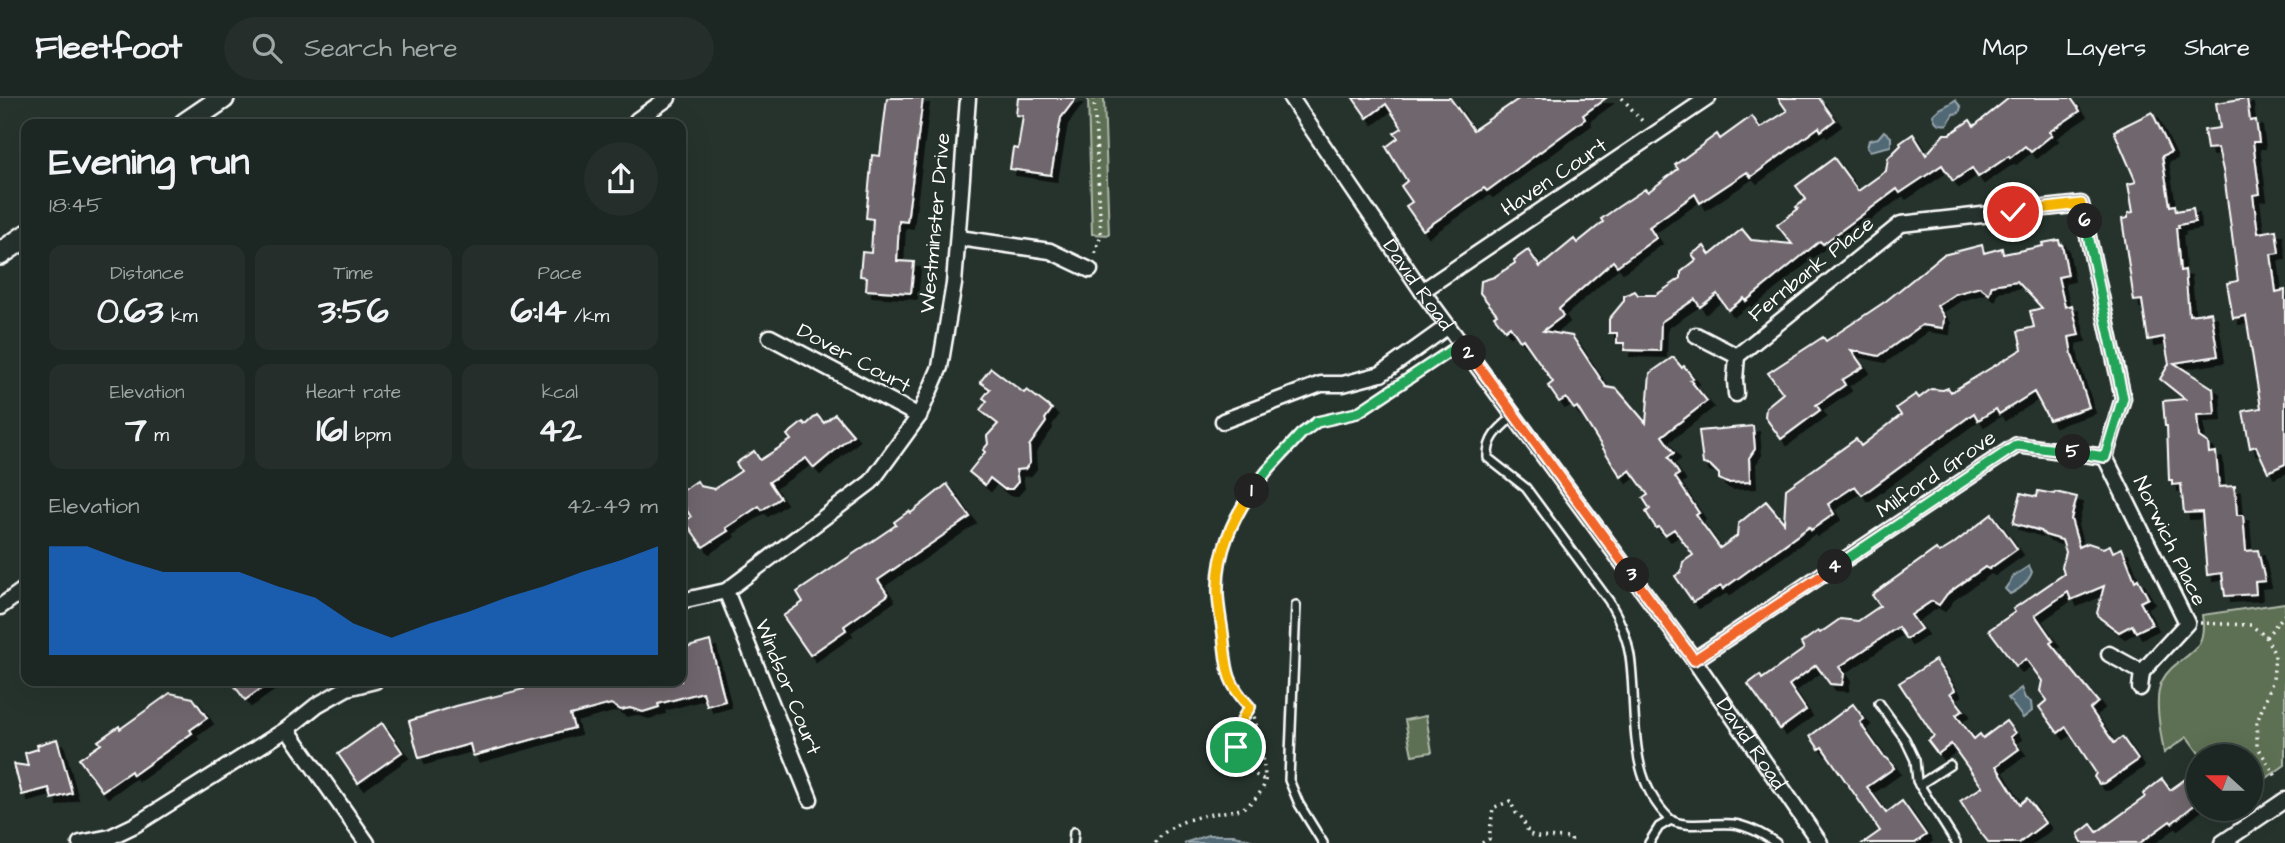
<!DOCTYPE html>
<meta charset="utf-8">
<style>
:root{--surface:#1c2622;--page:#252e2a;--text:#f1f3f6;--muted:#a0a5a5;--line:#3a4340;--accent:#1a73e8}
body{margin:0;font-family:"Architects Daughter",sans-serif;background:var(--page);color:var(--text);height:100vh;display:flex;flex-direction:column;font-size:26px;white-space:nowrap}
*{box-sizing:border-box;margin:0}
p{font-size:23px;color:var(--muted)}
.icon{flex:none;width:38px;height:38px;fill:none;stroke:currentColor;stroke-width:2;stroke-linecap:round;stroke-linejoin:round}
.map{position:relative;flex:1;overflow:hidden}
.drawer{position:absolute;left:21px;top:21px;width:665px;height:567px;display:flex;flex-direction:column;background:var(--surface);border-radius:14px;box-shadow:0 7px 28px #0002,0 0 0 2px var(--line)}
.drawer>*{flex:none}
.needle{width:46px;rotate:291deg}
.fabs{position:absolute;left:2186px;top:646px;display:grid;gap:14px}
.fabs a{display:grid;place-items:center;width:77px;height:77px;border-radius:50%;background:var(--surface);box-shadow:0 7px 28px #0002,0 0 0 2px var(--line);font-size:35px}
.pin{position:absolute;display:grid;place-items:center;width:60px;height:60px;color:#fff;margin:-30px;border:4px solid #fff;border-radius:50%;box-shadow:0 2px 7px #0007}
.km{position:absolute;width:35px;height:35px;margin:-18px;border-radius:50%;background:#222;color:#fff;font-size:19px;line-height:35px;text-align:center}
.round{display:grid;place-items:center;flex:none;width:74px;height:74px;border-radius:37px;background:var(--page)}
.head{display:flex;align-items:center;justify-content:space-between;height:119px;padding:0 28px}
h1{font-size:38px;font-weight:700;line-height:52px}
.figures{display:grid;grid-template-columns:repeat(3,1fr);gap:10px;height:119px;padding:7px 28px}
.figures div{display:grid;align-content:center;border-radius:14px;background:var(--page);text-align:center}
.figures b{font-size:35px;font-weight:700}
.figures small{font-size:19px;font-weight:400}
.figures p{font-size:19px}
.chart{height:196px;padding:14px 28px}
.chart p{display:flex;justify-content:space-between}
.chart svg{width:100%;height:126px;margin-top:7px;fill:var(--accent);opacity:.7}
header{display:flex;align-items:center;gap:42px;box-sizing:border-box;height:98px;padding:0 35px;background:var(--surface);border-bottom:2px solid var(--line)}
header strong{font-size:33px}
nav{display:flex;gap:38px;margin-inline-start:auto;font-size:24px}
.search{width:490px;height:63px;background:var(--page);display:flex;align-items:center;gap:18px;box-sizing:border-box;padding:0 24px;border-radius:38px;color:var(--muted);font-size:26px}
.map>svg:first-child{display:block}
.green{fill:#5d6f52;stroke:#aeb7a8;stroke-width:2}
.water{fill:#516975;stroke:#97a5ac;stroke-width:2}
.building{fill:#6f666d;stroke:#fff;stroke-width:2;filter:url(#shadow)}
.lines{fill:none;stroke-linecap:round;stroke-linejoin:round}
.lane-casing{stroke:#fff;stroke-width:12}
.street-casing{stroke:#fff;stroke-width:19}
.secondary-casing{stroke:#fff;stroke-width:26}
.path{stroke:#fff;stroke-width:3.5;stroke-dasharray:2 5;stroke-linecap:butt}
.lane{stroke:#26332d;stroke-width:7}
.street{stroke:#26332d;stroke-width:14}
.secondary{stroke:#26332d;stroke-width:21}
.split-1-casing{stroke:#fff;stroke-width:14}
.split-2-casing{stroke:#fff;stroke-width:14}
.split-3-casing{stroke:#fff;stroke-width:14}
.split-4-casing{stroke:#fff;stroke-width:14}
.split-5-casing{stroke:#fff;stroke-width:14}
.split-6-casing{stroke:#fff;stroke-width:14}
.split-7-casing{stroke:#fff;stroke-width:14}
.split-1{stroke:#f5b400;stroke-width:9}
.split-2{stroke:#22a559;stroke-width:9}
.split-3{stroke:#f0652b;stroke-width:9}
.split-4{stroke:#f0652b;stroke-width:9}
.split-5{stroke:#22a559;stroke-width:9}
.split-6{stroke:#22a559;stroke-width:9}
.split-7{stroke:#f5b400;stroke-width:9}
.labels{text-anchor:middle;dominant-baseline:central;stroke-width:5;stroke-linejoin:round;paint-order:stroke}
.street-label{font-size:21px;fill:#fff;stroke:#26332d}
</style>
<header>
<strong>Fleetfoot</strong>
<div class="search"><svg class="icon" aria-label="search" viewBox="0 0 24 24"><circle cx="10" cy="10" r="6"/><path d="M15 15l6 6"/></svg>Search here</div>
<nav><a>Map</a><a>Layers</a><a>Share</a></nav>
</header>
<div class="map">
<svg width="2285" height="745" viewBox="0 0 2285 745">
<defs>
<filter id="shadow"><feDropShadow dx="6" dy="6" stdDeviation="0" flood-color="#0009"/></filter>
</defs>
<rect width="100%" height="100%" fill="#26332d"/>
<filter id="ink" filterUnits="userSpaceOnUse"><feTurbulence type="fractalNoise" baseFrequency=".0143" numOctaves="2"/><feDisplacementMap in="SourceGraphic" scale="14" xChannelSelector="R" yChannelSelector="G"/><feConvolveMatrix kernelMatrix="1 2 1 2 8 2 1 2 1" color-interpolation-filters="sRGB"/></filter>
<g filter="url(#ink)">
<g class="green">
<polygon points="1088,0 1104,0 1109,137 1092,136"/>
<path d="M2285,505V667L2251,691L2250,658H2201L2187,639L2164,655C2161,636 2153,600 2162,583C2176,555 2209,561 2202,517Z"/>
<polygon points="1426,618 1432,654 1412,657 1405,622"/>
</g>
<g class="water">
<path d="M1955,2L1961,9L1959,15L1953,16L1948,26C1939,28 1935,25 1933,17C1937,10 1948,8 1955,2Z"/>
<polygon points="1884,33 1891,39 1891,48 1870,53 1867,50 1869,42 1878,40"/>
<path d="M2029,468L2032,474C2029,483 2020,492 2010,496L2005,491L2014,478Z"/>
<polygon points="2021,590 2025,600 2031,604 2032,613 2023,620 2008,600"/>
<polygon points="1208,737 1235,737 1260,745 1184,745"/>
</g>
<g class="building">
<polygon points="887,0 923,0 907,124 899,123 897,163 914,164 911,195 866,192 867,179 860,178 862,154 871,155 873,121 866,120 872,57 880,58"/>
<polygon points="1018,0 1076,0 1061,20 1051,77 1010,71 1013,50 1018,51 1023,18 1016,17"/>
<polygon points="1353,0 1450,0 1473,32 1520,0 1606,0 1583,17 1585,21 1487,93 1484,90 1423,132 1406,108 1412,104 1401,88 1407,83 1386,49 1398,40 1394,35 1402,30 1386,6 1367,20"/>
<polygon points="1778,0 1819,0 1835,22 1821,33 1819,29 1751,79 1747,74 1700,105 1695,96 1649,129 1656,140 1617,168 1613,163 1559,211 1563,218 1543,233 1572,238 1606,289 1617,291 1646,325 1650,275 1673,259 1682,270 1684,268 1693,280 1690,282 1707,303 1662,338 1674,355 1668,359 1679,376 1675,379 1699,415 1696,417 1720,450 1737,438 1738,426 1766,403 1784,425 1786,391 1856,341 1861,348 1901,317 1896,310 1916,296 1919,300 1931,291 1943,292 1948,290 1951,294 2022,251 2018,233 2034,229 2030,213 2042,210 2017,183 1992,187 1989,196 1980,189 1955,196 1937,208 1944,219 1943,230 1922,227 1879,258 1851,252 1863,269 1842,282 1845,287 1816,307 1820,312 1781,341 1765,319 1766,309 1783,295 1768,275 1823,239 1826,243 1886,203 1943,157 1982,147 1984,155 2002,150 2003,156 2043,148 2042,145 2059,142 2060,147 2062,146 2068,177 2058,179 2065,209 2072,207 2079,237 2069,239 2072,257 2089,309 2049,322 2034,294 1999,316 1996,311 1978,322 1974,315 1862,397 1855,388 1828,406 1834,416 1811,432 1809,429 1723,491 1721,488 1693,504 1675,478 1681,474 1683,464 1693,457 1674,431 1665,437 1659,429 1656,430 1646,414 1650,411 1643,400 1648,397 1630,372 1621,379 1577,309 1574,311 1566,300 1559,304 1548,288 1553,284 1523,241 1520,243 1510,228 1505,232 1494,218 1497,216 1480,195 1481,183 1494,179 1515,165 1514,162 1528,152 1540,169 1574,141 1577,145 1603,124 1601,121 1618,109 1645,91 1648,94 1678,71 1675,67 1717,36 1720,41 1752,18 1760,30 1787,13"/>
<polygon points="2009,0 2071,0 2080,13 2049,34 2052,37 2031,54 2025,48 2010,60 2009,58 1978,79 1972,70 1953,83 1942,67 1900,95 1897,91 1823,146 1820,143 1746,203 1744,200 1728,212 1717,196 1700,209 1695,201 1661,224 1660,253 1624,252 1625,245 1617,245 1617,235 1609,235 1609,221 1624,203 1624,198 1635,193 1638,197 1656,197 1681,180 1681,174 1696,162 1692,156 1704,148 1710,157 1742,131 1751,142 1792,146 1777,127 1798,111 1796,109 1806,101 1796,88 1834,60 1858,93 1886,73 1888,60 1901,47 1900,45 1913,36 1926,57 1944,36 1950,36 1970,22 1974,28"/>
<polygon points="2247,0 2250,23 2256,22 2259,44 2253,44 2260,96 2253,97 2258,135 2276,132 2279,155 2271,156 2276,194 2285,192 2285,366 2268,374 2256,348 2250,350 2243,313 2261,310 2246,218 2233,220 2227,185 2238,183 2224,77 2218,50 2207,51 2204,32 2220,30 2216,5"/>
<polygon points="2152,14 2171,54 2162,58 2170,108 2175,107 2176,113 2193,110 2195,124 2178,127 2179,130 2176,130 2180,173 2185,172 2189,217 2211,214 2218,258 2174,265 2213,290 2215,316 2197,317 2199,339 2208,345 2209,355 2216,354 2219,389 2235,388 2237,417 2243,417 2246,453 2258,452 2265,483 2255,484 2256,496 2225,498 2222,475 2207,477 2202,414 2184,415 2181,386 2172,387 2172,382 2169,382 2167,328 2165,328 2163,303 2185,301 2160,281 2169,266 2164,239 2148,242 2142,202 2134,203 2122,121 2128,120 2128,115 2133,114 2128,86 2136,84 2114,33"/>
<polygon points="991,270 1024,295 1027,292 1052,311 1045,321 1046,324 1029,348 1030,365 1025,371 1016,372 1018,384 1012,391 1004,391 990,380 985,387 969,374 985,354 983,352 988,346 987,338 998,326 980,312 987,303 983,300 990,291 980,284"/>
<polygon points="835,316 853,337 814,370 806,360 769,384 780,400 762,412 759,408 726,430 728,433 703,449 685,423 691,419 681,403 681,394 697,383 700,388 714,391 741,373 736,365 754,353 760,362 791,342 787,337 803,324 806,327 817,317 824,325"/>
<polygon points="1753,328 1755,351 1749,360 1750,384 1727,385 1719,381 1719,376 1711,368 1703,366 1699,333"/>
<polygon points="947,386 970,419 878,482 888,497 844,528 846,532 810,557 783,518 803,504 797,494 896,427 894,424 909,413 911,415"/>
<polygon points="2038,393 2054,396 2055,394 2077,399 2071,421 2079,449 2088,445 2103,450 2110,447 2113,454 2122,450 2135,483 2138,481 2148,500 2140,504 2152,526 2136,534 2132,527 2119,534 2100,520 2097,515 2104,488 2071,502 2068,494 2035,517 2053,543 2050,545 2098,604 2090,611 2114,645 2122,639 2138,662 2105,685 2099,686 2094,679 2096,675 2066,629 2058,635 2039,609 2047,602 2040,593 2042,583 2026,561 2016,568 1989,532 2015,514 2013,511 2064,476 2062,469 2066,454 2062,442 2045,437 2041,433 2013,425 2021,395 2037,399"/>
<polygon points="1992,416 2017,451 1989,471 1985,469 1947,496 1939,507 1932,503 1911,517 1921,531 1906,541 1898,529 1839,569 1844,576 1842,587 1830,586 1816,567 1789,587 1806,612 1780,631 1748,586 1760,577 1762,581 1804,551 1801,545 1818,533 1820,535 1840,521 1858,523 1880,508 1872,497 1936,451 1939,455 1952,447"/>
<polygon points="710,543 725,603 707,608 703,594 658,606 659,609 643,614 630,610 621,612 611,606 570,617 574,630 473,658 470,646 419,660 409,623 456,608 524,591 524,588 544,583 551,583 552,587 566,583 681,583 681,551"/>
<polygon points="1935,562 1955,592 1950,595 1963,612 1956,617 1974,641 1980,636 1983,640 2006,623 2015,635 2010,639 2019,651 1996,668 2020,706 2027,700 2045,725 2019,745 1989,745 1977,730 1960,703 1982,689 1951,646 1938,656 1928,643 1934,638 1899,585"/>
<polygon points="231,583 272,583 245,602"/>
<polygon points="170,595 193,600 207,620 190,632 192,635 133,677 131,673 102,693 79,661 101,646 98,643 119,628 120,631"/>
<polygon points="1853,606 1864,621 1860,624 1864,631 1883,658 1888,661 1894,670 1867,689 1886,715 1902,703 1926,737 1915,745 1863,745 1880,733 1822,649 1819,651 1810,638"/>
<polygon points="382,625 402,654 358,685 338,656"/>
<polygon points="57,641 72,695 52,701 49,690 22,697 14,666 28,668 25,655 38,651 37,647"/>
<polygon points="2198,672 2198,704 2172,725 2170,723 2140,745 2082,745 2078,736 2091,726 2097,734 2145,699 2143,696 2162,681 2170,692"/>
</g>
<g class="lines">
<g class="lane-casing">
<g id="lane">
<path d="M1515,317C1500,330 1487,339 1488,360L1526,390L1609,503C1619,520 1627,538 1630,558C1638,612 1625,679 1670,721C1681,731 1717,724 1733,726C1749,728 1763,736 1776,745"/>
<polyline points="1296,507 1289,682 1299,706 1323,745"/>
<polyline points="1879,605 1905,641 1915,662 1917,683 1956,745"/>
<polyline points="1919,687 1950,667"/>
<polyline points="1073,745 1074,734"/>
<polyline points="1649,745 1659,729 1671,722"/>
</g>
</g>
<g class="street-casing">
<g id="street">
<path id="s1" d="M1291,0L1422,193L1694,562L1820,745"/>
<polyline points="637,22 668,0"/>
<polyline points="959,140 1050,153 1090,172"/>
<polyline points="1422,193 1708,0"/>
<polyline points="1696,237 1737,258 1735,282 1736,296"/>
<polyline points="770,239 919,318"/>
<polyline points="1223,323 1321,286 1343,286 1381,276 1448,228"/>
<polyline points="2105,359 2187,525 2142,574"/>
<polyline points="726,493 810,701"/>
<polyline points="681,503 726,493 871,384 919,318 940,269 954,186 968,0"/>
<polyline points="0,509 26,490"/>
<polyline points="2109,556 2142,574 2140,590"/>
<polyline points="1694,562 2017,347 2105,359 2123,300 2081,106 1901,126 1737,258"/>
<polyline points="287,631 367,745"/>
<polyline points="80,745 110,739 135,727 287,631 317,607 347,590 375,583"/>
<polyline points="2222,745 2285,702"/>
</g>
</g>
<g class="secondary-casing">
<g id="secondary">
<polyline points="185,26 223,0"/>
<polyline points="0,156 26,138"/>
</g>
</g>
<g class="path">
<polyline points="1094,0 1101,136 1095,156"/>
<polyline points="1622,0 1644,25"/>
<polyline points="2200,525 2251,527 2266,539 2275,557 2273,582 2257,624 2257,648 2277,680"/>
<polyline points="2266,539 2285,516"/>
<path d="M1250,609C1232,638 1230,666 1265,682"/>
<path d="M1155,745C1174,718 1211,717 1241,711C1251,706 1263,695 1265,683C1266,674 1256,619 1251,610C1241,595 1235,596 1228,575C1221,553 1216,487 1220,464C1228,418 1275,352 1314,326C1327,318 1346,321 1360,313C1391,296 1420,274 1449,254"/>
<polyline points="1482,745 1489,741 1493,710 1510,703 1516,715 1522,720 1529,736 1538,739 1571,740 1572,745"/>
</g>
<use href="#lane" class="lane"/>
<use href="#street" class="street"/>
<use href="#secondary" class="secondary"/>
</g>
</g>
<g class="lines" filter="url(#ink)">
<g class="split-1-casing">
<path id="split-1" d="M1236,649L1243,620L1250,609C1225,583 1227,570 1223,536C1221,520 1217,504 1218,488C1218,454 1233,420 1252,393"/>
</g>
<g class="split-2-casing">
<polyline id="split-2" points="1252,393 1267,373 1301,336 1317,324 1357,315 1462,245 1469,255"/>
</g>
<g class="split-3-casing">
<polyline id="split-3" points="1469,255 1632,477"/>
</g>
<g class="split-4-casing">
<polyline id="split-4" points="1632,477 1694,562 1835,469"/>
</g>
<g class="split-5-casing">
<polyline id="split-5" points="1835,469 2017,347 2073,354"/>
</g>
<g class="split-6-casing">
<polyline id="split-6" points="2073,354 2105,359 2123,300 2085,123"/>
</g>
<g class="split-7-casing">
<polyline id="split-7" points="2013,114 2081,106 2085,123"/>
</g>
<use href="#split-1" class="split-1"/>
<use href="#split-2" class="split-2"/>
<use href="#split-3" class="split-3"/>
<use href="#split-4" class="split-4"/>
<use href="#split-5" class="split-5"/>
<use href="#split-6" class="split-6"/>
<use href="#split-7" class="split-7"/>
</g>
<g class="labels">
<g class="street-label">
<text transform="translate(1554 79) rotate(-34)">Haven Court</text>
<text transform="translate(935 125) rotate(-85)">Westminster Drive</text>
<text transform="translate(1811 171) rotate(-39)">Fernbank Place</text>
<text stroke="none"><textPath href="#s1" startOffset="226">David Road</textPath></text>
<text transform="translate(854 260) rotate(28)">Dover Court</text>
<text transform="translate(1936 376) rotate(-34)">Milford Grove</text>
<text transform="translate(2170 443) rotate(64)">Norwich Place</text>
<text transform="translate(788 589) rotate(68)">Windsor Court</text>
<text stroke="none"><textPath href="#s1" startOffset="793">David Road</textPath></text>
</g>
</g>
</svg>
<div class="fabs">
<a><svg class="needle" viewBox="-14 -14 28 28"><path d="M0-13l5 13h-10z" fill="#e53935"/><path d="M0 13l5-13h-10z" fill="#a0a5a5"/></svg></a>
</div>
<div class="pin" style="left:1236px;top:649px;background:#1e9e55"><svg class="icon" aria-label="arrive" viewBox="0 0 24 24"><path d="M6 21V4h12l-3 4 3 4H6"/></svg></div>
<div class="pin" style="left:2013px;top:114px;background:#d93025"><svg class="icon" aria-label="check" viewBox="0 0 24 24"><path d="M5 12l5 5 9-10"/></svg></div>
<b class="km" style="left:1252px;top:393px">1</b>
<b class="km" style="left:1469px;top:255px">2</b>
<b class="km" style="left:1632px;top:477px">3</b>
<b class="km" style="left:1835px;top:469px">4</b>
<b class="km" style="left:2073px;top:354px">5</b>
<b class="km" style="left:2085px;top:123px">6</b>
<section class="drawer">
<div class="head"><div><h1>Evening run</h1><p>18:45</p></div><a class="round"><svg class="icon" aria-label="share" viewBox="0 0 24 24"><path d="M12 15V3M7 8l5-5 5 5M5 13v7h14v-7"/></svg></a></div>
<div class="figures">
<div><p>Distance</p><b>0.63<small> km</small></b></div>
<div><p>Time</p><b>3:56</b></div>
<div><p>Pace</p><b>6:14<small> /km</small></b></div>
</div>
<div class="figures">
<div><p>Elevation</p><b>7<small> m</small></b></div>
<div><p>Heart rate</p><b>161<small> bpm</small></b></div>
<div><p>kcal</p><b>42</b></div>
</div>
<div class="chart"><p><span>Elevation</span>42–49 m</p>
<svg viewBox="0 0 160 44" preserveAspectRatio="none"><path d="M0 44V6L10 6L20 11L30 15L40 15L50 15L60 20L70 24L80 33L90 38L100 33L110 29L120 24L130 20L140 15L150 11L160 6V44z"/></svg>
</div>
</section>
</div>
